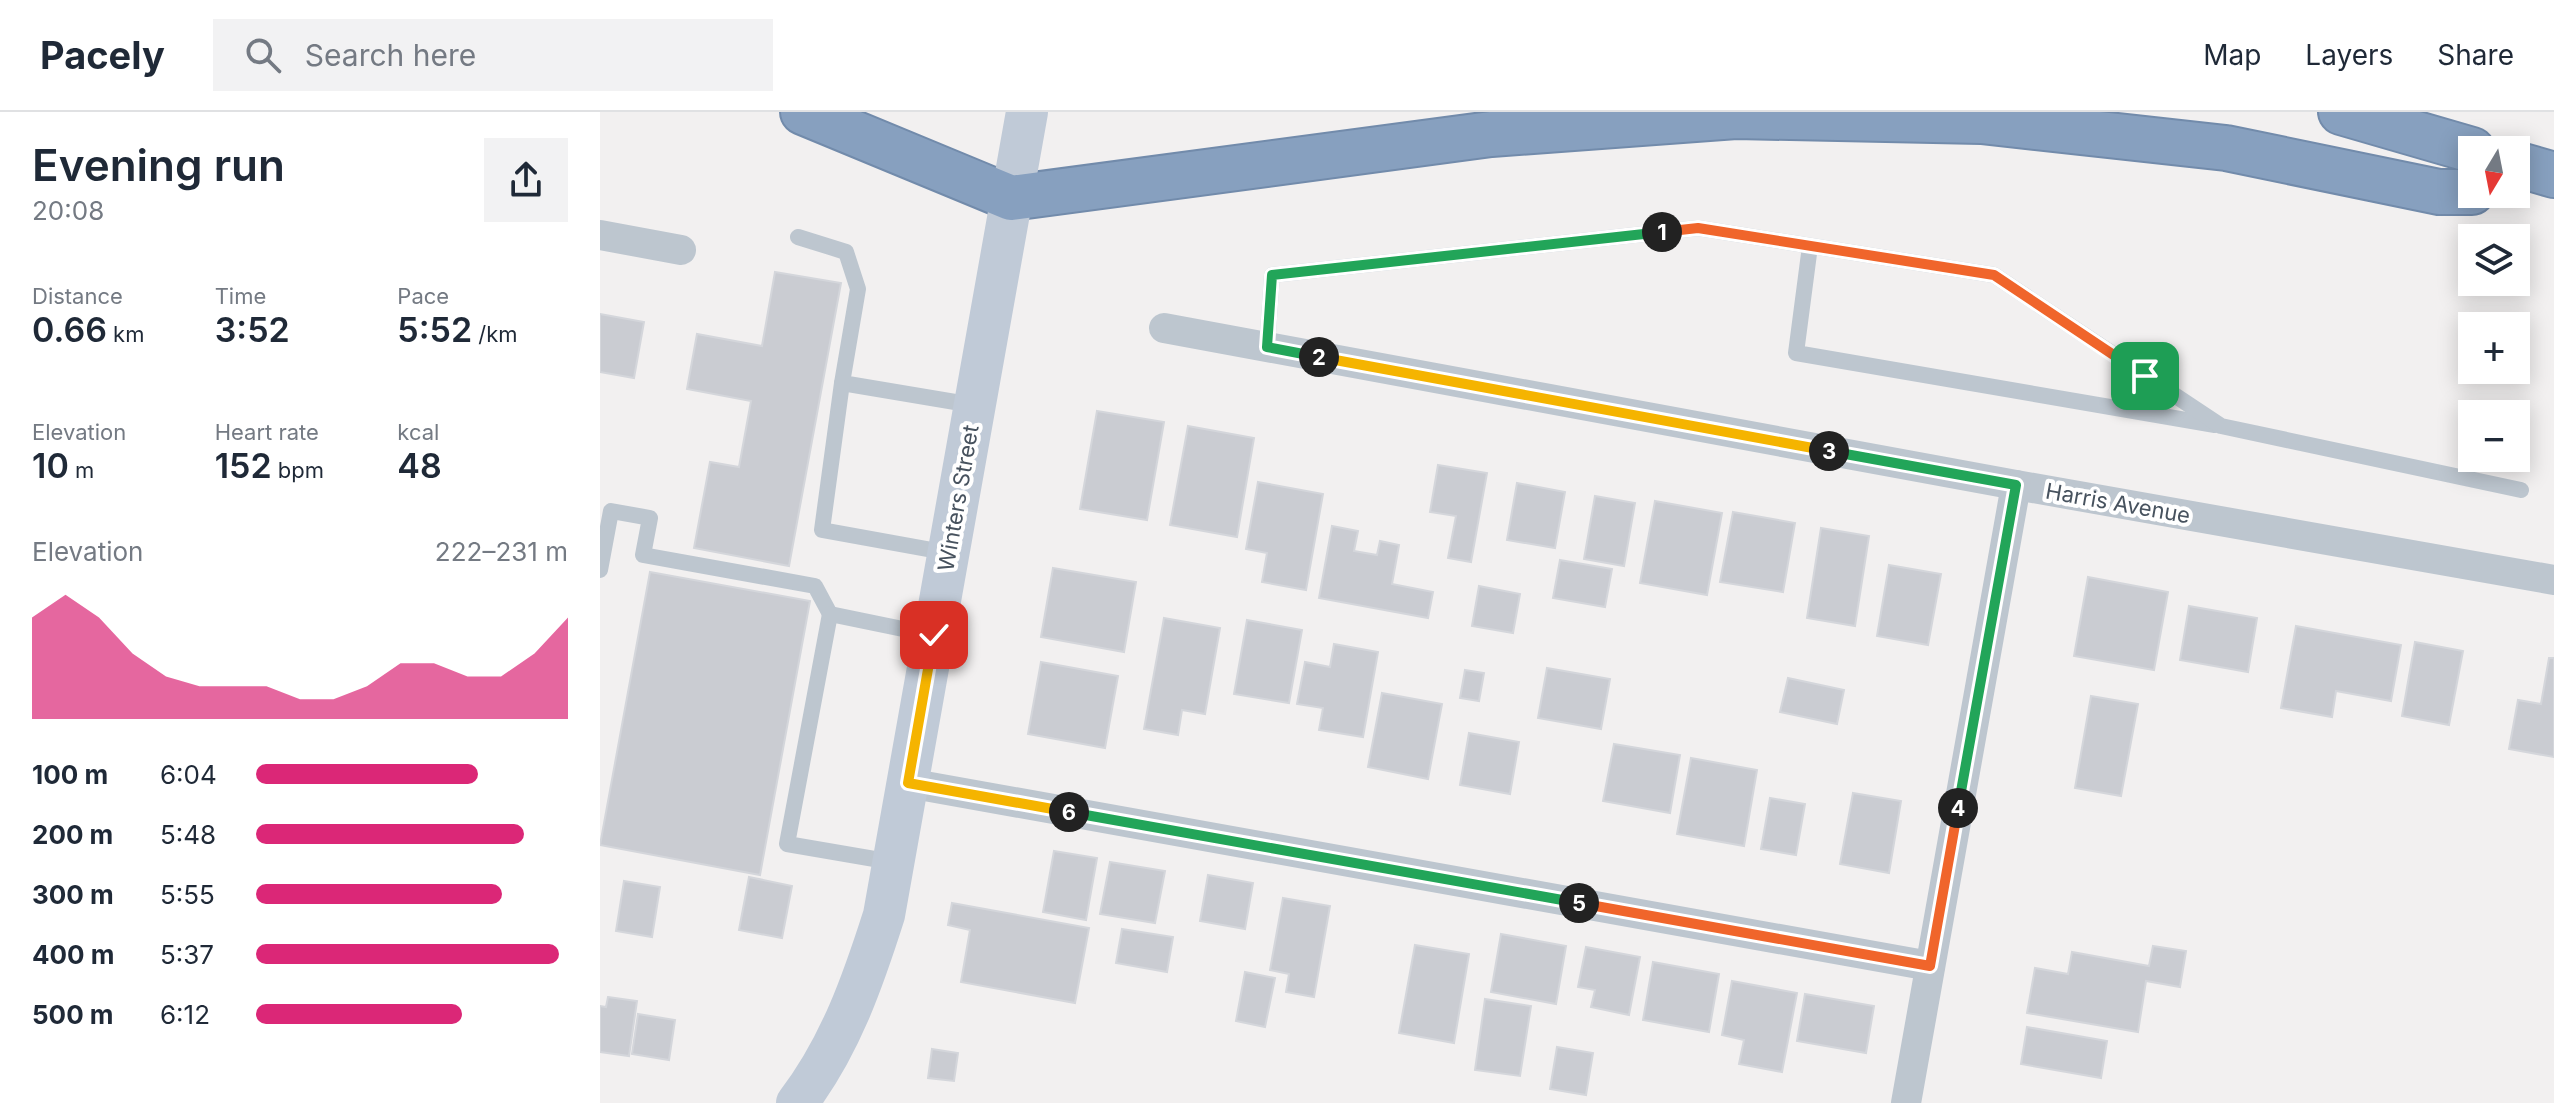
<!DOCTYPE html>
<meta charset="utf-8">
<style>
:root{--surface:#fff;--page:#f2f2f3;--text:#1f2937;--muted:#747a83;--line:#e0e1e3;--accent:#db2777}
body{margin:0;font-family:Inter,sans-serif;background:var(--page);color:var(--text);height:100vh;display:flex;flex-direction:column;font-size:30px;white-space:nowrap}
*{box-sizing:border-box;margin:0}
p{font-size:26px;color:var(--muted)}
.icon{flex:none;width:44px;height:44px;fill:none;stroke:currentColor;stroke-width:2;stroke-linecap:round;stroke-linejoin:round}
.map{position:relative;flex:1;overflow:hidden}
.side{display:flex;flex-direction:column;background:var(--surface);width:600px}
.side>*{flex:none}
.needle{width:52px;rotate:190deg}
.tools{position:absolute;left:1858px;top:24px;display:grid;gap:16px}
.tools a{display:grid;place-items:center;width:72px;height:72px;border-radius:0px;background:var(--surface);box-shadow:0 4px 20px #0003;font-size:40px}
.pin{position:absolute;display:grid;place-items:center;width:68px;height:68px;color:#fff;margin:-34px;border-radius:16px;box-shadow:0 4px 12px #0006}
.km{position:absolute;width:40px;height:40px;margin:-20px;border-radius:50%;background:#222;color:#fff;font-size:22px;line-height:40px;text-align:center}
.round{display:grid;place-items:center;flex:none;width:84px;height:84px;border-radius:0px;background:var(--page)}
.head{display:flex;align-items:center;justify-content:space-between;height:136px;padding:0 32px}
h1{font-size:44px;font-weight:600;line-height:60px}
.figures{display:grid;grid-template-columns:repeat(3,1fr);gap:12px;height:136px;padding:8px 32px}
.figures div{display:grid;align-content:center}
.figures b{font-size:34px;font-weight:600}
.figures small{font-size:22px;font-weight:400}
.figures p{font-size:22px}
.chart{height:224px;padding:16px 32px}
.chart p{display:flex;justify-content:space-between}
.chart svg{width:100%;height:144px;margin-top:8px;fill:var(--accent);opacity:.7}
ul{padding:0 32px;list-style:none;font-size:26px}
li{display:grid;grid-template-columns:128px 96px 1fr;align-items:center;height:60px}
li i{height:20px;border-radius:10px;background:var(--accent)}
header{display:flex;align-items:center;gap:48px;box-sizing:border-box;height:112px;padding:0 40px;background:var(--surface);border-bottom:2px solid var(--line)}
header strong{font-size:38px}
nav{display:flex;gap:44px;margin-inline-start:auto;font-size:28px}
.search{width:560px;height:72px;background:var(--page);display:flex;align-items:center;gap:20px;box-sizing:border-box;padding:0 28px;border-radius:0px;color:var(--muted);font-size:30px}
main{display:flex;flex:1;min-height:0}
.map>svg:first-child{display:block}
.building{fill:#caccd2;stroke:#d4d6db;stroke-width:2}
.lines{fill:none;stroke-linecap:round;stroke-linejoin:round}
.highway-casing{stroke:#728bab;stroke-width:48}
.lane{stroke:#bdc6cf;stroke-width:16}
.street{stroke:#bdc6cf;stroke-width:30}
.secondary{stroke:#c0cad7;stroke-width:42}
.highway{stroke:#87a0bf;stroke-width:44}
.split-1-casing{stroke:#fff;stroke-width:16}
.split-2-casing{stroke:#fff;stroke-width:16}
.split-3-casing{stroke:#fff;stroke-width:16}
.split-4-casing{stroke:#fff;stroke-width:16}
.split-5-casing{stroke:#fff;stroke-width:16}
.split-6-casing{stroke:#fff;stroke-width:16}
.split-7-casing{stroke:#fff;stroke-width:16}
.split-1{stroke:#f0652b;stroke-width:10}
.split-2{stroke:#22a559;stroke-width:10}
.split-3{stroke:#f5b400;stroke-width:10}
.split-4{stroke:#22a559;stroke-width:10}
.split-5{stroke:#f0652b;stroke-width:10}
.split-6{stroke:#22a559;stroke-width:10}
.split-7{stroke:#f5b400;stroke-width:10}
.labels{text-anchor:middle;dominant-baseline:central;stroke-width:8;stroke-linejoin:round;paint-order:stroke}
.street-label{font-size:22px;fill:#47525e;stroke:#fff}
</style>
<header>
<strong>Pacely</strong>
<div class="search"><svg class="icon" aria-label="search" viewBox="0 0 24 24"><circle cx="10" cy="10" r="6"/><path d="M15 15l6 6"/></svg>Search here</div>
<nav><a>Map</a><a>Layers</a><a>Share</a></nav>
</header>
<main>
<section class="side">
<div class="head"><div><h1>Evening run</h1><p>20:08</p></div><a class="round"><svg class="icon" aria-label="share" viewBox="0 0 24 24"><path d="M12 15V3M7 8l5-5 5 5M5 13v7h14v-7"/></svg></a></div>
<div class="figures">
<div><p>Distance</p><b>0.66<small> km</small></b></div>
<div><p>Time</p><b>3:52</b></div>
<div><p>Pace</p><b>5:52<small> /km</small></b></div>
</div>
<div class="figures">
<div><p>Elevation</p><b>10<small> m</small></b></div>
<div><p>Heart rate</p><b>152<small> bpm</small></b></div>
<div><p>kcal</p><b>48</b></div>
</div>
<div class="chart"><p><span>Elevation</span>222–231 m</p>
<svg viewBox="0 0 160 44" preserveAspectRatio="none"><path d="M0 44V13L10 6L20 13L30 24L40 31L50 34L60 34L70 34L80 38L90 38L100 34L110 27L120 27L130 31L140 31L150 24L160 13V44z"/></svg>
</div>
<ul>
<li><b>100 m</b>6:04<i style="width:71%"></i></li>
<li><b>200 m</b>5:48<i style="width:86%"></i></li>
<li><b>300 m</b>5:55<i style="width:79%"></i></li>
<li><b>400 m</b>5:37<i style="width:97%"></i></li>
<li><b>500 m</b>6:12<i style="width:66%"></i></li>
</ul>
</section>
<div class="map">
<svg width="1954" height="991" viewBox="0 0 1954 991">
<rect width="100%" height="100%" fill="#f2f0f0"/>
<g class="building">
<polygon points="175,160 241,171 189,454 94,436 110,350 139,355 151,289 87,277 97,222 162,234"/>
<polygon points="0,202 44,210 34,266 0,260"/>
<polygon points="497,299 564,310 547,408 480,397"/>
<polygon points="588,314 654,326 637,425 570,413"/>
<polygon points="838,353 887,361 871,450 848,446 856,404 830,400"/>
<polygon points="658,370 723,382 706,478 662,470 667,441 646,437"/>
<polygon points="917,371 965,380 955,436 907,428"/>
<polygon points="995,384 1035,391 1024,454 984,447"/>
<polygon points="1055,389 1122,401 1107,483 1040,471"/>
<polygon points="1133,400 1195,411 1183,480 1120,470"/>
<polygon points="732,414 758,419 754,439 777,443 780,429 799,433 792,472 833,480 828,506 719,486"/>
<polygon points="1221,416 1269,424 1255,514 1207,506"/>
<polygon points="960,448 1012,457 1005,495 953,486"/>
<polygon points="1289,453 1341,462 1328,533 1277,524"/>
<polygon points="453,456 536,470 524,540 441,525"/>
<polygon points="50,460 210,489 160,763 0,733"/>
<polygon points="1488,465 1568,480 1554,558 1474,544"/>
<polygon points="879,474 920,482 913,521 872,514"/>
<polygon points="1589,494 1657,506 1648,560 1580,548"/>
<polygon points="564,506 620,516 605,602 582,598 578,623 544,617"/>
<polygon points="647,508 702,518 689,591 634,582"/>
<polygon points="1696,514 1801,533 1791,589 1736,579 1732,605 1681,596"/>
<polygon points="1815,530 1863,539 1849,613 1802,604"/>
<polygon points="734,532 778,540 763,625 719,618 723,596 697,592 705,550 730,555"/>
<polygon points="1949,546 1954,546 1954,645 1909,637 1918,588 1941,592"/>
<polygon points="441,550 518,564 505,636 428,622"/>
<polygon points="947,556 1010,567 1001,617 938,606"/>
<polygon points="865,558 884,561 879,589 860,586"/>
<polygon points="1188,566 1244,578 1237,612 1180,600"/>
<polygon points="782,581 842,592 828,667 768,655"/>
<polygon points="1491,584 1538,592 1521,684 1475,676"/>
<polygon points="869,621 919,630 910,682 860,673"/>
<polygon points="1014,632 1080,643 1070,701 1003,689"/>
<polygon points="1091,646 1157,658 1144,734 1077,722"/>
<polygon points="1253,681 1301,689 1289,761 1240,752"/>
<polygon points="1170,686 1205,692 1196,743 1161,737"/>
<polygon points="454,739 497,746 486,808 443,800"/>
<polygon points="510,750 565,759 555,811 500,802"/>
<polygon points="608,763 653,771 645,817 600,809"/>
<polygon points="149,765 192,774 182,826 139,818"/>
<polygon points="24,769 60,775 52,825 16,819"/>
<polygon points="683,786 730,794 714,885 686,880 689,862 670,858"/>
<polygon points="352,791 489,816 475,891 361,870 370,818 348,813"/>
<polygon points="522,817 573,825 567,860 516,851"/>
<polygon points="901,822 966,834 956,892 891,880"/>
<polygon points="815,833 869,842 854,931 799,921"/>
<polygon points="1553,834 1586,839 1580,875 1546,869 1538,920 1427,901 1435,856 1468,862 1472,840 1549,854"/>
<polygon points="986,835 1040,845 1029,903 991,895 995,878 978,875"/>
<polygon points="1053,850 1119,862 1109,920 1043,908"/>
<polygon points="645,860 675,866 665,915 636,909"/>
<polygon points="1132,869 1197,881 1182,960 1139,952 1144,928 1122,923"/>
<polygon points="1205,882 1274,894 1266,941 1197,929"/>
<polygon points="8,885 37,889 29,944 0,940 0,894 6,895"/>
<polygon points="885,887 931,894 920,964 875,958"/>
<polygon points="38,902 75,908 69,948 32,942"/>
<polygon points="1427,915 1507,929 1501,966 1421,952"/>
<polygon points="957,935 993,941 986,983 950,977"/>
<polygon points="332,937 358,941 354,969 328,966"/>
</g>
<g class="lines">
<g class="highway-casing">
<g id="highway">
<polyline points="203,0 411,86 891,22 1136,4 1381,9 1626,36 1839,80 1872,80"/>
<polyline points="1741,0 1872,38"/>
<polyline points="1916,52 1954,63"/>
</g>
</g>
<g class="lane">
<polyline points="198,125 246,140 258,177 242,271 373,293"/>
<polyline points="1210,134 1196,241 1615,313"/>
<polyline points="667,235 672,163 1098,116 1394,163 1621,314 1921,378"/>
<polyline points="242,271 222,418 349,441"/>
<polyline points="0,458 11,399 50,406 43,443 215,474 230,502"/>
<polyline points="292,750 187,732 230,502 332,523"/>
</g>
<g class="street">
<polyline points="0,123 81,138"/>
<polyline points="564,216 1416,373 1954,468"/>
<polyline points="308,671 1330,854"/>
<polyline points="1306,991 1416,373"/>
</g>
<path class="secondary" d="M197,991C240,935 263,869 284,803L427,0"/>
<use href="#highway" class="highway"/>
</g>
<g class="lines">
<g class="split-1-casing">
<polyline id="split-1" points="1062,120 1098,116 1394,163 1545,264"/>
</g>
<g class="split-2-casing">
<polyline id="split-2" points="719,245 667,235 672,163 1062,120"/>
</g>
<g class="split-3-casing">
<polyline id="split-3" points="719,245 1229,339"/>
</g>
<g class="split-4-casing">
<polyline id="split-4" points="1229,339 1416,373 1358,696"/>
</g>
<g class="split-5-casing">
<polyline id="split-5" points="979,791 1330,854 1358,696"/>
</g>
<g class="split-6-casing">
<polyline id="split-6" points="469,700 979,791"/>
</g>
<g class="split-7-casing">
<polyline id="split-7" points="334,523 308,671 469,700"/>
</g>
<use href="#split-1" class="split-1"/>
<use href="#split-2" class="split-2"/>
<use href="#split-3" class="split-3"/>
<use href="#split-4" class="split-4"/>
<use href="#split-5" class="split-5"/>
<use href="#split-6" class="split-6"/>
<use href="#split-7" class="split-7"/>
</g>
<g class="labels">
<g class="street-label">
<text transform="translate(358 386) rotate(-80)">Winters Street</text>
<text transform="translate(1518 391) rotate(10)">Harris Avenue</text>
</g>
</g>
</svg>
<div class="tools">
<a><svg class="needle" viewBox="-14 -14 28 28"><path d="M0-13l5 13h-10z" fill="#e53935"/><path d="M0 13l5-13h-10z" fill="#747a83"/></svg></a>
<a><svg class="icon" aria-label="layers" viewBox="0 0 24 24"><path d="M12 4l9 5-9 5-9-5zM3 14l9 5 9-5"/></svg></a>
<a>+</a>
<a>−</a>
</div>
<div class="pin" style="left:1545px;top:264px;background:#1e9e55"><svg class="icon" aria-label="arrive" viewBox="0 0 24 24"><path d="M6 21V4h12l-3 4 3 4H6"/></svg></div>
<div class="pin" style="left:334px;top:523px;background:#d93025"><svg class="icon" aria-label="check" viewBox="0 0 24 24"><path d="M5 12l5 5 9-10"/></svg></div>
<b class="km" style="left:1062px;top:120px">1</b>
<b class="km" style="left:719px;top:245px">2</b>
<b class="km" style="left:1229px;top:339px">3</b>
<b class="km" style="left:1358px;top:696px">4</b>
<b class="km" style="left:979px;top:791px">5</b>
<b class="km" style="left:469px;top:700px">6</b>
</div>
</main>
